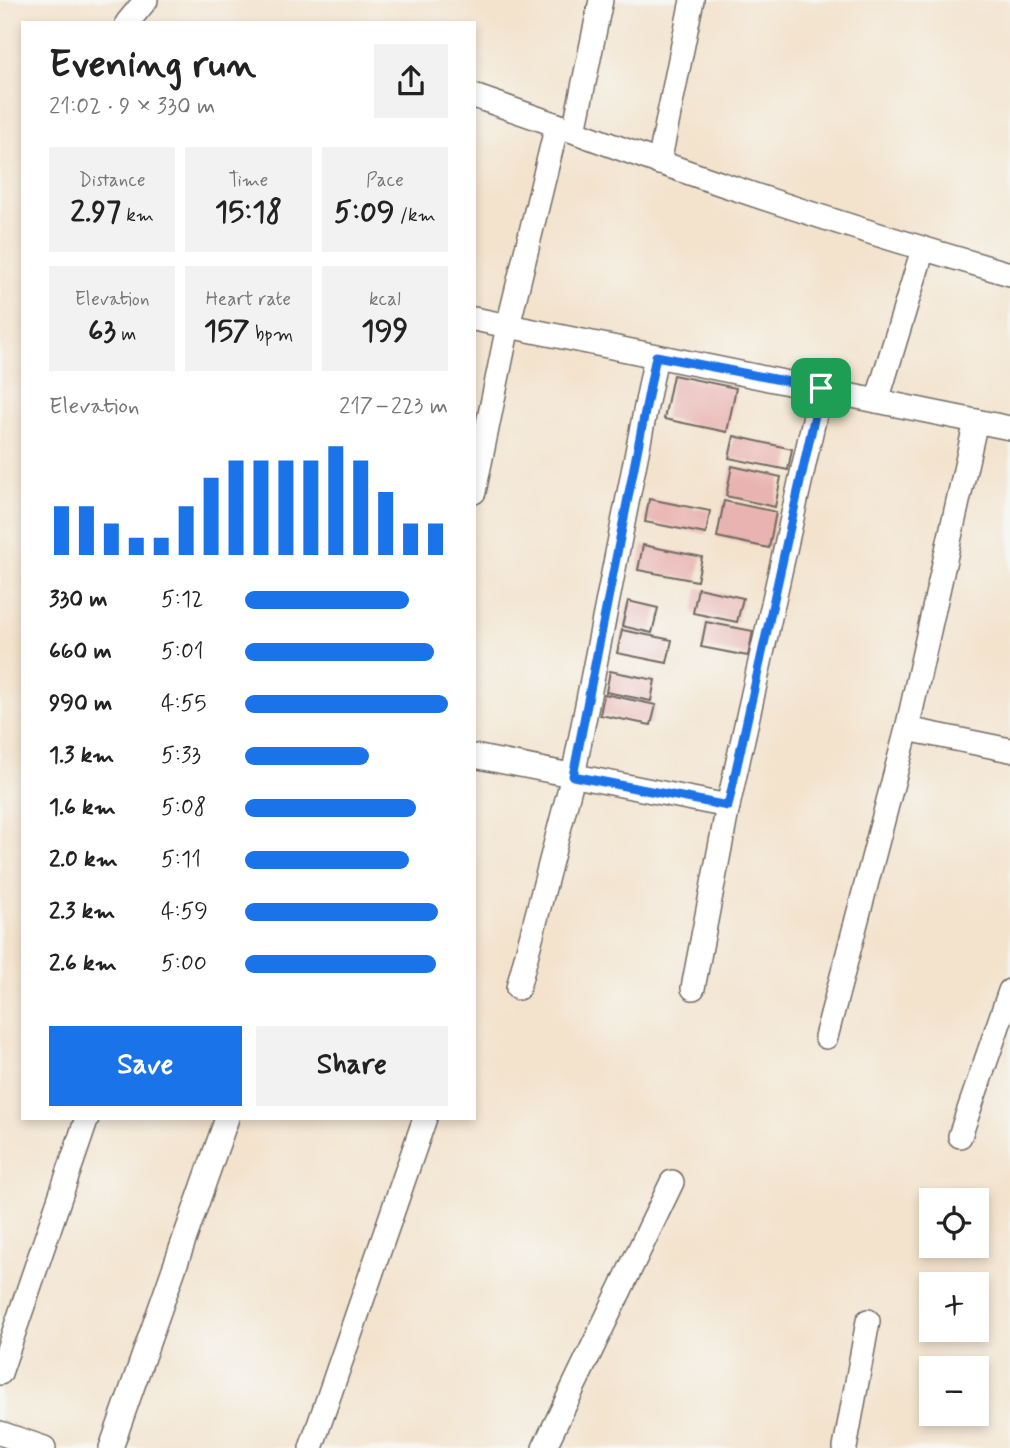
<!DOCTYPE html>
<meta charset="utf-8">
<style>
:root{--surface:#fff;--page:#f2f2f2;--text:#222;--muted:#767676;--accent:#1a73e8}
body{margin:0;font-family:Mynerve,sans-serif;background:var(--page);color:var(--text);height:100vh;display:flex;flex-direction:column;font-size:26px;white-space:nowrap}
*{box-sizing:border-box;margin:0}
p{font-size:23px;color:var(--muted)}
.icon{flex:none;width:38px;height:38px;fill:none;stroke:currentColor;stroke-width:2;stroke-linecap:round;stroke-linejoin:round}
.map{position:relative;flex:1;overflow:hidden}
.drawer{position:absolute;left:21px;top:21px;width:455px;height:1099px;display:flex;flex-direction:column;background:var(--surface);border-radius:0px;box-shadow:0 4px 10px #0003}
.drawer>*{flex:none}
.tools{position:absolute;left:919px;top:1188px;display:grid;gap:14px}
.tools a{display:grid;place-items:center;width:70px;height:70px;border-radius:0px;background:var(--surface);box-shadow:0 4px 10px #0003;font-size:35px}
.pin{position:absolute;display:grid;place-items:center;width:60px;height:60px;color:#fff;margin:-30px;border-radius:14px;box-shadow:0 4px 10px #0006}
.round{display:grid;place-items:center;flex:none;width:74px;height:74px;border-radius:0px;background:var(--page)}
.headline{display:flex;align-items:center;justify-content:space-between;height:119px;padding:0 28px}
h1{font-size:38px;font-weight:700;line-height:52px}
.metrics{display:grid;grid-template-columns:repeat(3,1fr);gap:10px;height:119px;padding:7px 28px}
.metrics div{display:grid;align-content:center;border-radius:0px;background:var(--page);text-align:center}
.metrics b{font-size:30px;font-weight:700}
.metrics small{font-size:19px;font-weight:400}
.metrics p{font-size:19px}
.chart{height:196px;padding:14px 28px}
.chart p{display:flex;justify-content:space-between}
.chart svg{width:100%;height:126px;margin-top:7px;stroke:var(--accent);stroke-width:6}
.button{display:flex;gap:14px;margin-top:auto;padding:14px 28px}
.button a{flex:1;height:80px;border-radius:0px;background:var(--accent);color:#fff;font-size:28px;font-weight:700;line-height:80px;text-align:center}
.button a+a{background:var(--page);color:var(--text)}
ul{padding:0 28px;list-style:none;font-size:23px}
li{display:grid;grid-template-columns:112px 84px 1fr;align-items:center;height:52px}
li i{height:18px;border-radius:9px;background:var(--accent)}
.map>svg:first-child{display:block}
.building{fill:#e9b3b1}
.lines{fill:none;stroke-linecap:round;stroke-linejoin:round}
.street-casing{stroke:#716b64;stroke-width:26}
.street{stroke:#fff;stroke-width:23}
.route-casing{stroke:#fff;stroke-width:14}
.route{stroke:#1a73e8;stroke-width:9}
</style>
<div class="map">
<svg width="1010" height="1448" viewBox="0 0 1010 1448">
<rect width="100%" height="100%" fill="#f6f6f2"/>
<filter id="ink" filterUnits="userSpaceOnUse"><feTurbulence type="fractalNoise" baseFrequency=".0143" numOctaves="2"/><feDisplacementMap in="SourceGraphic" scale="14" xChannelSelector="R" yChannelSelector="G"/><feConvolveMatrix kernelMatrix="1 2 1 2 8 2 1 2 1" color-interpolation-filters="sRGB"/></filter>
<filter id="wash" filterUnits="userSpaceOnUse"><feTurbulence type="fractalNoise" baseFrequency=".00686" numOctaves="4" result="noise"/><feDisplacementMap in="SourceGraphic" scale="28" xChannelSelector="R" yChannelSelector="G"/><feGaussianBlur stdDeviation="1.57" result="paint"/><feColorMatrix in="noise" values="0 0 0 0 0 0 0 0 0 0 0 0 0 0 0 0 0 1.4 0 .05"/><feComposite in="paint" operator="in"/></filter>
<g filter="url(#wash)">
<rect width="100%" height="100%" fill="#f3e3cd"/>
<g id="blocks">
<g class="building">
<polygon points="673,375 736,388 727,432 664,419"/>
<polygon points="734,436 792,449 788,470 729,458"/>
<polygon points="732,466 781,477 775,507 726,496"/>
<polygon points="649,499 710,511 706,534 645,522"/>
<polygon points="724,501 776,512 769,548 717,537"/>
<polygon points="643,545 702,557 697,581 638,570"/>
<polygon points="698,588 743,598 737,622 693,613"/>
<polygon points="628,601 658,608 652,633 622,626"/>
<polygon points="706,622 753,631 748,656 701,647"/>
<polygon points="622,630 672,640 667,663 617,653"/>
<polygon points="610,671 655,680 651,701 606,692"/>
<polygon points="604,694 656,705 651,725 600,715"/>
</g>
</g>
</g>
<g filter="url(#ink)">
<use href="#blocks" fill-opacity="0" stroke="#716b64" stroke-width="2"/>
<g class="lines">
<g class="street-casing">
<g id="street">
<polyline points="127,23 146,0"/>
<polyline points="474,96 557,125"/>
<polyline points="574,131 601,0"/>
<polyline points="659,163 692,0"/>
<polyline points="474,319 1010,428"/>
<polyline points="877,401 923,249"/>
<path d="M474,492L508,326L557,125C705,181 857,230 1010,274"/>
<polyline points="907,729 1010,750"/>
<polyline points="474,756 728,806"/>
<polyline points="518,988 573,776 656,356"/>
<polyline points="693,988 728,806 821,388"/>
<polyline points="826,1037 907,729 976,421"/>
<polyline points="960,1136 1010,991"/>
<polyline points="0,1373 87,1118"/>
<polyline points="0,1433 44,1448"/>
<polyline points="111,1448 227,1118"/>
<polyline points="311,1448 425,1118"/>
<polyline points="544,1448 672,1182"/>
<polyline points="845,1448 868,1321"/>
</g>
</g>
<use href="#street" class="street"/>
</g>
</g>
<g class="lines" filter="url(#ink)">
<g class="route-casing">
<polygon id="route" points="656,356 821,388 728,806 573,776"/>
</g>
<use href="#route" class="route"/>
</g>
</svg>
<div class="tools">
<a><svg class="icon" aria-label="locate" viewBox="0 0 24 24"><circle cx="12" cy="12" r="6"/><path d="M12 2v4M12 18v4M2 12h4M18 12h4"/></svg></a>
<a>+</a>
<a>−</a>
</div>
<div class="pin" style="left:821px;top:388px;background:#1e9e55"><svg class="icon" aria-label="arrive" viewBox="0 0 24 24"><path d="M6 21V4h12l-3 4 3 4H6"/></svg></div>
<section class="drawer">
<div class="headline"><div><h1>Evening run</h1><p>21:02 · 9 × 330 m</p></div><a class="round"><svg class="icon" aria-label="share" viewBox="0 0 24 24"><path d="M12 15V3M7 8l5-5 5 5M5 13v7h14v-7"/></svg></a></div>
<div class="metrics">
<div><p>Distance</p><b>2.97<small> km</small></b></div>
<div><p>Time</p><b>15:18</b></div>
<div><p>Pace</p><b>5:09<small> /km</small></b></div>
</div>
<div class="metrics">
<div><p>Elevation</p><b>63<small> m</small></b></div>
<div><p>Heart rate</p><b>157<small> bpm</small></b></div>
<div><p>kcal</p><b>199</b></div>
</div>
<div class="chart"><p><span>Elevation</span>217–223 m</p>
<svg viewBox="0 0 160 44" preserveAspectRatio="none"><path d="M5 44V27M15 44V27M25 44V33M35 44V38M45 44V38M55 44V27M65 44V17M75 44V11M85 44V11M95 44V11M105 44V11M115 44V6M125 44V11M135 44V22M145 44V33M155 44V33"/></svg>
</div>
<ul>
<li><b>330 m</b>5:12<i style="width:81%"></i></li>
<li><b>660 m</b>5:01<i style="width:93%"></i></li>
<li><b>990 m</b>4:55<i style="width:100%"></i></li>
<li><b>1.3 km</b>5:33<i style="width:61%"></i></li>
<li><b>1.6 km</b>5:08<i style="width:84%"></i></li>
<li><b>2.0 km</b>5:11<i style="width:81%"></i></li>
<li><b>2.3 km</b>4:59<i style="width:95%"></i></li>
<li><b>2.6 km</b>5:00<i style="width:94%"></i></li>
</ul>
<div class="button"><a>Save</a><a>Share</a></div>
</section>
</div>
